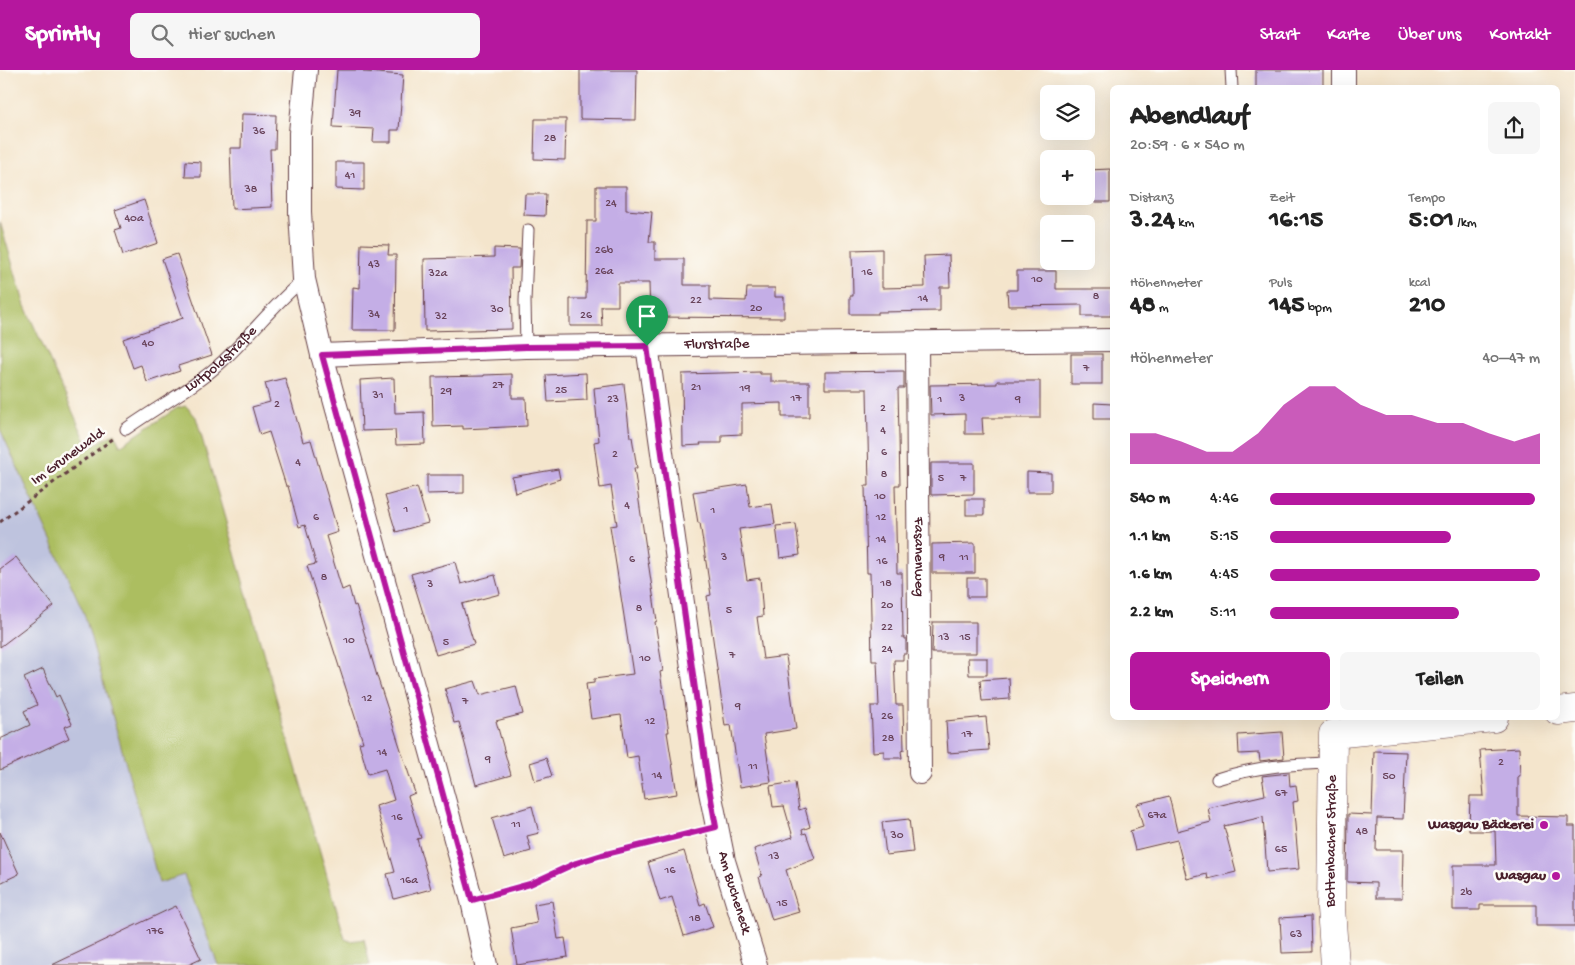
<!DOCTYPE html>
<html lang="de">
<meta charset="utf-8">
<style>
:root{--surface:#fff;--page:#f6f6f6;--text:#222;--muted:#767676;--accent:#b5179e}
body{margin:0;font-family:"Gochi Hand",sans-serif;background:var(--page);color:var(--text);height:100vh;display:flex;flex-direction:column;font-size:19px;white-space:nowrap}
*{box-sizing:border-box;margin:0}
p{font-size:16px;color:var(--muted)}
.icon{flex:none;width:28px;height:28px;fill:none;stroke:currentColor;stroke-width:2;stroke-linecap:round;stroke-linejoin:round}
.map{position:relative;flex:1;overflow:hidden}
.details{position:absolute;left:1110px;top:15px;width:450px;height:635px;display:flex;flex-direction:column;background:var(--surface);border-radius:8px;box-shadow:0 5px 20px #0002}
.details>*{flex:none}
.buttons{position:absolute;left:1040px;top:15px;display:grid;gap:10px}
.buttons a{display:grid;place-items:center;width:55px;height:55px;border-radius:8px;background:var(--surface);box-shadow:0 5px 20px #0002;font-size:25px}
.pin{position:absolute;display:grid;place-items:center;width:42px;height:42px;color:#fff;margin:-51px -21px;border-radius:50% 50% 50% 0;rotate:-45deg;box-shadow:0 0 5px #0007}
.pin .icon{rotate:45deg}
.round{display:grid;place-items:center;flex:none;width:52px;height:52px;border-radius:8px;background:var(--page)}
.summary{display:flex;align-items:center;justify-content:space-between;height:85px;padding:0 20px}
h1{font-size:28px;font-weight:700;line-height:38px}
.stats{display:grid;grid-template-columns:repeat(3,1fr);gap:8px;height:85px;padding:5px 20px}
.stats div{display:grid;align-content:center}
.stats b{font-size:25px;font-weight:700}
.stats small{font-size:14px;font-weight:400}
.stats p{font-size:14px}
.chart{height:140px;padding:10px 20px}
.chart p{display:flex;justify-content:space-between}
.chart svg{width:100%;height:90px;margin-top:5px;fill:var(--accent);opacity:.7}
.primary-button{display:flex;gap:10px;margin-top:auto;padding:10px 20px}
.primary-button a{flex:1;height:58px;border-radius:8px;background:var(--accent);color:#fff;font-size:20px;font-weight:700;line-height:58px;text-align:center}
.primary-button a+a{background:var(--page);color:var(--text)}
ul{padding:0 20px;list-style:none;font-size:16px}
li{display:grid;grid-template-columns:80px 60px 1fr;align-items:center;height:38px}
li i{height:12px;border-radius:6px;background:var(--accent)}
header{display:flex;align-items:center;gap:30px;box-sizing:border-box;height:70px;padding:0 25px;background:var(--accent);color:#fff}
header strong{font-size:24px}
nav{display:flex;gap:28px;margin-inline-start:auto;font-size:18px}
.search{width:350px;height:45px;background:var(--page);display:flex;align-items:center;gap:12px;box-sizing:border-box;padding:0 18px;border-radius:8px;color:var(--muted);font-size:19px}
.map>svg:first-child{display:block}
.industrial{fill:#bec3de}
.green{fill:#acbe61;stroke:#7b6e46}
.building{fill:#c4aee6}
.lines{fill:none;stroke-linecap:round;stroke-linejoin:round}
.lane-casing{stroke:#643d43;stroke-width:13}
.street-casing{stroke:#643d43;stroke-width:24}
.secondary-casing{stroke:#643d43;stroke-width:29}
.path{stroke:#643d43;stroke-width:3;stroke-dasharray:4 4;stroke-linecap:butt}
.lane{stroke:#fff;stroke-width:11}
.street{stroke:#fff;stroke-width:22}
.secondary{stroke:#fff;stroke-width:28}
.route-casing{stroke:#fff;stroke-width:10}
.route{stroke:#b5179e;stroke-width:6}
.poi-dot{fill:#b5179e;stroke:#fdfcf7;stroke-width:2}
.labels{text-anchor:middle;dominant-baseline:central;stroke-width:5;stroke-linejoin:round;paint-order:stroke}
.number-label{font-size:12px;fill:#68435a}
.street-label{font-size:15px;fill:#4a1f2b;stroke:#fdfcf7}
.poi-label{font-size:15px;font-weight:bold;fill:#4a1f2b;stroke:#fdfcf7;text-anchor:end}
</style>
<header>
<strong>Sprintly</strong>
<div class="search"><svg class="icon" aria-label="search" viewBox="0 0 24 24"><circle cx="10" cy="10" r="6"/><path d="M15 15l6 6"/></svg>Hier suchen</div>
<nav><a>Start</a><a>Karte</a><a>Über uns</a><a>Kontakt</a></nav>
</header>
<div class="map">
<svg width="1575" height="895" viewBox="0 0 1575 895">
<rect width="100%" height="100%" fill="#fdfcf7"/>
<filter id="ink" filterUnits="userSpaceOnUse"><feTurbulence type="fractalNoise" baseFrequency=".02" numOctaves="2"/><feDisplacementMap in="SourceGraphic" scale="10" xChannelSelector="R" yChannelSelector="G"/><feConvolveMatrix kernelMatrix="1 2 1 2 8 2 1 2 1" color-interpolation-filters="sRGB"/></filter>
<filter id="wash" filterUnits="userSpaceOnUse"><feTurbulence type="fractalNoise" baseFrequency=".0096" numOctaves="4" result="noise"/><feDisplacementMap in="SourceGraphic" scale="20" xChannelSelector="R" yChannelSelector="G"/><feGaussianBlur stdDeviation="1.12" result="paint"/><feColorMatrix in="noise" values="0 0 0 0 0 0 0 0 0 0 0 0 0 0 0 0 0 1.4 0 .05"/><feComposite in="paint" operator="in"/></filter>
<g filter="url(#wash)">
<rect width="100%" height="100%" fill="#f4e5cc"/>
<polygon class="industrial" points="0,359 84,543 159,813 184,804 218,895 0,895"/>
<polygon class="green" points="0,152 25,236 89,378 115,363 120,376 177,338 186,336 196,347 345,869 350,871 364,869 370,895 218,895 184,805 159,813 84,543 0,359"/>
<g id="blocks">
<g class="building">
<polygon points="337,0 364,0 364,2 403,5 399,60 391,60 391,72 373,72 374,59 333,57"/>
<polygon points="580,0 637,0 636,50 580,49"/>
<rect x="1256" y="0" width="67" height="18"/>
<polygon points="242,44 276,45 275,79 270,79 272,137 232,139 230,78 241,78"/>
<polygon points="535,49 566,49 565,90 534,89"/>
<polygon points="186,91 201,92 201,107 185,107"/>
<polygon points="336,92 364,92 364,120 336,119"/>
<polygon points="1110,99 1110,132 1088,132 1088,100"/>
<polygon points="596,116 626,116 626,140 652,142 649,172 655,172 655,189 684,189 684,215 710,215 710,230 746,231 747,218 775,218 775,227 784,227 784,248 650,247 649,213 618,213 618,236 601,236 602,256 570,256 570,229 586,229 587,151 596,151"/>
<polygon points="525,124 546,124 545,146 524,145"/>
<polygon points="144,130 158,173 123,185 115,160 121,158 115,140"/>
<polygon points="361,174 389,175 388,185 396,185 395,260 352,260 353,217 360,218"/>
<polygon points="494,178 520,179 519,198 511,198 512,259 425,261 424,189 494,187"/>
<polygon points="882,179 882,218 925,217 924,186 949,185 950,217 940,217 940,241 878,242 878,244 850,244 850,226 853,226 852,180"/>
<polygon points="177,184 212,285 178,296 180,301 147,312 141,295 133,298 123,269 183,248 162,189"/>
<polygon points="1017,201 1056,201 1056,219 1112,219 1111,246 1082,246 1082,235 1008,236 1007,220 1017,220"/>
<rect x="1071" y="284" width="31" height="30"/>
<polygon points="904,301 904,318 898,318 900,415 895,415 897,503 902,503 903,568 906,568 906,584 903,584 903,590 894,590 896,635 903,635 904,680 901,681 902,688 884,688 884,681 873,682 871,636 879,636 877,591 872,591 870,503 867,503 865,416 869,416 867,319 825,319 825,302"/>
<polygon points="760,302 760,304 771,304 771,312 809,312 809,347 782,347 782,333 742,334 742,364 722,365 722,373 700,373 701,375 683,376 682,304"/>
<polygon points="586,303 587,330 548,332 546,305"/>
<polygon points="512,304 512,328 526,328 527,356 463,359 463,356 433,357 432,307 484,306 484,305"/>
<polygon points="285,308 303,372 311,370 338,462 326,466 342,520 349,517 354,536 356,535 377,606 415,723 408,726 421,768 417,769 431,819 394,829 387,804 395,802 376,736 394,730 385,699 368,704 359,673 363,672 307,496 316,494 305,455 299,457 288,416 286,416 269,362 260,365 252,337 270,332 265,313"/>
<polygon points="394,308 395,343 424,342 425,374 396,375 395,360 362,361 360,310"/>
<polygon points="997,311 1040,311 1040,348 982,348 983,364 965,364 965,344 931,345 930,315 997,314"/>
<polygon points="624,314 630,367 632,367 637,398 634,398 657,551 655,552 663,601 660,602 669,662 667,662 677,724 644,729 638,686 627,688 621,645 591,649 586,614 594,613 594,609 633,604 610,456 617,455 611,416 600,418 594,372 599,371 594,318"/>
<polygon points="1094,333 1112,334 1112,349 1094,349"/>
<polygon points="931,393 974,393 974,424 931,425"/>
<polygon points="558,399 560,409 515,423 512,407"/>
<polygon points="1027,402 1051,403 1051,422 1027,422"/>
<polygon points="427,405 464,405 464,423 427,424"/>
<polygon points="747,414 750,437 772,434 775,454 739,459 747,510 760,508 763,546 757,547 763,589 786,586 796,659 764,664 771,712 740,717 731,655 725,656 707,526 711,525 700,453 698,453 693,422"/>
<polygon points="417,417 428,453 396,462 385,426"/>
<rect x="966" y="429" width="18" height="16"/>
<polygon points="796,454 800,485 780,488 776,456"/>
<polygon points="975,473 975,503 932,503 932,474"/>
<polygon points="16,487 54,536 0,577 0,499"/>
<polygon points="455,492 461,514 495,505 500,524 462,534 474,574 436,585 411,504"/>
<rect x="967" y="508" width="18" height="19"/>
<polygon points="933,552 976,552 976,583 932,583"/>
<polygon points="968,588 987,588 987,605 969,605"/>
<polygon points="43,599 56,627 59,625 72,654 64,657 69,668 0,700 0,669 30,655 24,641 37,635 24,608"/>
<polygon points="1009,608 1010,629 982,631 980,610"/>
<polygon points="475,611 480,625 516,616 523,644 496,651 511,705 476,715 459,652 454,653 445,619"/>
<polygon points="986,647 989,680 948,683 946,651"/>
<polygon points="1282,662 1284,688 1260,691 1259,683 1239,684 1238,665"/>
<polygon points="1519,678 1520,706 1518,706 1518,746 1568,747 1568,756 1575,756 1575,856 1536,856 1536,835 1480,835 1480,840 1453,840 1453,795 1496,795 1495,761 1469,761 1470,726 1484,726 1480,680"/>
<polygon points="1374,681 1406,682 1403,749 1377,748 1376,780 1403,780 1402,828 1376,828 1376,813 1347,812 1348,744 1372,745"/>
<polygon points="546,688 552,706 535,711 530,693"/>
<polygon points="1289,703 1290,716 1296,715 1298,731 1293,732 1299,799 1267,802 1263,747 1224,756 1236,802 1208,809 1207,804 1187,809 1177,770 1135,780 1130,761 1143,757 1137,734 1169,726 1177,761 1211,752 1208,738 1265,725 1262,706"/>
<polygon points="795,712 799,740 805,738 810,757 802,760 803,764 806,763 815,789 786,800 799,842 772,850 759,807 762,806 754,779 793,767 784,736 773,737 770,716"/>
<polygon points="532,736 539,763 527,766 531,781 504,789 492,748"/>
<polygon points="909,749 913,782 886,785 882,752"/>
<polygon points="0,762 19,804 0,813"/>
<polygon points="684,781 700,835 705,833 713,857 684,866 672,827 660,831 648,792"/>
<polygon points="552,831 558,869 565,868 568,887 517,895 511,858 537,853 534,834"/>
<polygon points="176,836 201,889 188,895 52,895"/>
<polygon points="1311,846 1312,882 1282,883 1280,848"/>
</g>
</g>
</g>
<g filter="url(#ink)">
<use href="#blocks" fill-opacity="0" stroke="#643d43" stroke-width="1"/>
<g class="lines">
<g class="lane-casing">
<g id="lane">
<polyline points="1231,0 1232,18"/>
<polyline points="526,277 525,231 528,160"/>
<path id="s1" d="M126,359C158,336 194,318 223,291C251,265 274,234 304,209"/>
<path d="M1217,709C1257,696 1291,694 1333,693"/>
</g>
</g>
<g class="street-casing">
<g id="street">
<polyline points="306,0 300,63 300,142 304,209 322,285 438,707 472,831 486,895"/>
<polyline points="1344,0 1344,18"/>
<path id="s2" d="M917,272L920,703"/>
<path id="s3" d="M647,275L708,712L724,791L756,895"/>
<path id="s4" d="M322,285L526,277L1112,270"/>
</g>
</g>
<g class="secondary-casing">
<g id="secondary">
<polyline points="1558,641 1575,639"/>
<path id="s5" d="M1335,895L1331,838L1333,664L1494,648"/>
</g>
</g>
<g class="path">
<polyline points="0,452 114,368"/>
<polyline points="493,825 530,814 577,793 601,785 698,761"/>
</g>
<use href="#lane" class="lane"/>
<use href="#street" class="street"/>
<use href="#secondary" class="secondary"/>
</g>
</g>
<g class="lines" filter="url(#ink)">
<g class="route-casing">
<polygon id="route" points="647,276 708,712 716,757 602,785 576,793 530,814 472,830 322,285 526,277"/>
</g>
<use href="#route" class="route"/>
</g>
<g class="poi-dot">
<circle cx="1544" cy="755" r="5"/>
<circle cx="1556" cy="806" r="5"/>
</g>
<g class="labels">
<g class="number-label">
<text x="355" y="44">39</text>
<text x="259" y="62">36</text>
<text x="550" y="69">28</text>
<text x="350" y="106">41</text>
<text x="251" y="120">38</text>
<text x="611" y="134">24</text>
<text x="134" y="149">40a</text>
<text x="604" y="181">26b</text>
<text x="374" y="195">43</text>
<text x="604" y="202">26a</text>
<text x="867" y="203">16</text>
<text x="438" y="204">32a</text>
<text x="1037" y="210">10</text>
<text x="1096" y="227">8</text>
<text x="923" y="229">14</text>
<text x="696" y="231">22</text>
<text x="756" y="239">20</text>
<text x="497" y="240">30</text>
<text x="374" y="245">34</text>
<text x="586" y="246">26</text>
<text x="441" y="247">32</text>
<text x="148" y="274">40</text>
<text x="1086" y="299">7</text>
<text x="498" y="316">27</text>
<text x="696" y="318">21</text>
<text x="745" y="319">19</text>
<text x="561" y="321">25</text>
<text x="446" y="322">29</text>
<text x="378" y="326">31</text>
<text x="796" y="329">17</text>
<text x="962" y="329">3</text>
<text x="613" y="330">23</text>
<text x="940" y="330">1</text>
<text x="1018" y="330">9</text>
<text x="277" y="335">2</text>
<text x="883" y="339">2</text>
<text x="883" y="361">4</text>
<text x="884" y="383">6</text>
<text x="615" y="385">2</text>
<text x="298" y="393">4</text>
<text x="884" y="405">8</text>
<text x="941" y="409">5</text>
<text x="963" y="409">7</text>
<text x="880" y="427">10</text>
<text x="627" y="436">4</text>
<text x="406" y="440">1</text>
<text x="713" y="441">1</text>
<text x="316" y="448">6</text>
<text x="881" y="448">12</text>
<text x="881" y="470">14</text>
<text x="724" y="488">3</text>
<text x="942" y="488">9</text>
<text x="964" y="488">11</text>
<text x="632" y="490">6</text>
<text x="882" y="492">16</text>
<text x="324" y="508">8</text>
<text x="886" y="514">18</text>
<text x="430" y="515">3</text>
<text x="887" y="536">20</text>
<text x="639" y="539">8</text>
<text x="729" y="541">5</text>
<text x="887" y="558">22</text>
<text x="944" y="568">13</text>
<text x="965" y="568">15</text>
<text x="349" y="571">10</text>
<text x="446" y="573">5</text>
<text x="887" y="580">24</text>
<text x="732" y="586">7</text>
<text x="645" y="589">10</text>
<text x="367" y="629">12</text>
<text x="465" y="632">7</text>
<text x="738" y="637">9</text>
<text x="887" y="647">26</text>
<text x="650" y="652">12</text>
<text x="967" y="665">17</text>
<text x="888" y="669">28</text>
<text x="382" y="683">14</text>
<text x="488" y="690">9</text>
<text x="1501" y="693">2</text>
<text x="753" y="697">11</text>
<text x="657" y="706">14</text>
<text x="1389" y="707">50</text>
<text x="1281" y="724">67</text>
<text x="1157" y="746">67a</text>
<text x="397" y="748">16</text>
<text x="516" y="755">11</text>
<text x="1362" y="762">48</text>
<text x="897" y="766">30</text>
<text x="1281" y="780">65</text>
<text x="774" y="787">13</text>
<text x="670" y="801">16</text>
<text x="409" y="811">16a</text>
<text x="1466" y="823">2b</text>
<text x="782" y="834">15</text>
<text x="695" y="849">18</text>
<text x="155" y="862">176</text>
<text x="1296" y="865">63</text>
</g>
<g class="street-label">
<text stroke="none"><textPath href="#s4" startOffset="395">Flurstraße</textPath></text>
<text stroke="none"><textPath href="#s1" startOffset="118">Luitpoldstraße</textPath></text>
<text transform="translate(68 387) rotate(-36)">Im Grunewald</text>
<text stroke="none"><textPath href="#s2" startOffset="215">Fasanenweg</textPath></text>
<text stroke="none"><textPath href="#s5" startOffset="124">Bottenbacher Straße</textPath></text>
<text stroke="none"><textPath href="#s3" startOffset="555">Am Bucheneck</textPath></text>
</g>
<g class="poi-label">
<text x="1534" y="755">Wasgau Bäckerei</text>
<text x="1546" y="806">Wasgau</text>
</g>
</g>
</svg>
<div class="buttons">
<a><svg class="icon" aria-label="layers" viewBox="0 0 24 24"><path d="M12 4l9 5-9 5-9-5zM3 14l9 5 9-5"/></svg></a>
<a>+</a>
<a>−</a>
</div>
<div class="pin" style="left:647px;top:276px;background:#1e9e55"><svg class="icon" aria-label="arrive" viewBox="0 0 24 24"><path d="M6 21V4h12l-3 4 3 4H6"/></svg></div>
<section class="details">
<div class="summary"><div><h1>Abendlauf</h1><p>20:59 · 6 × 540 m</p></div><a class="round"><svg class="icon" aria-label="share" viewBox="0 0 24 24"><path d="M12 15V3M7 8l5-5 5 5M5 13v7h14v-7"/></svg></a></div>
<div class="stats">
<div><p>Distanz</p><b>3.24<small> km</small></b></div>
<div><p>Zeit</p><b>16:15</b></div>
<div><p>Tempo</p><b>5:01<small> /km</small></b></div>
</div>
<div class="stats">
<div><p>Höhenmeter</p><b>48<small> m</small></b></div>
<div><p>Puls</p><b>145<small> bpm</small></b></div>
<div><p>kcal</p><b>210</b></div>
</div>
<div class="chart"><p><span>Höhenmeter</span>40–47 m</p>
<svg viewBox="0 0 160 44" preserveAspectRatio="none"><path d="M0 44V29L10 29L20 33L30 38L40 38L50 29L60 15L70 6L80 6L90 15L100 20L110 20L120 24L130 24L140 29L150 33L160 29V44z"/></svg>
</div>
<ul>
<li><b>540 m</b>4:46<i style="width:98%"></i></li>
<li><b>1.1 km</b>5:15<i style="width:67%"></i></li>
<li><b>1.6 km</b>4:45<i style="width:100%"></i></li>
<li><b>2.2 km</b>5:11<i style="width:70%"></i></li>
</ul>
<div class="primary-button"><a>Speichern</a><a>Teilen</a></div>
</section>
</div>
